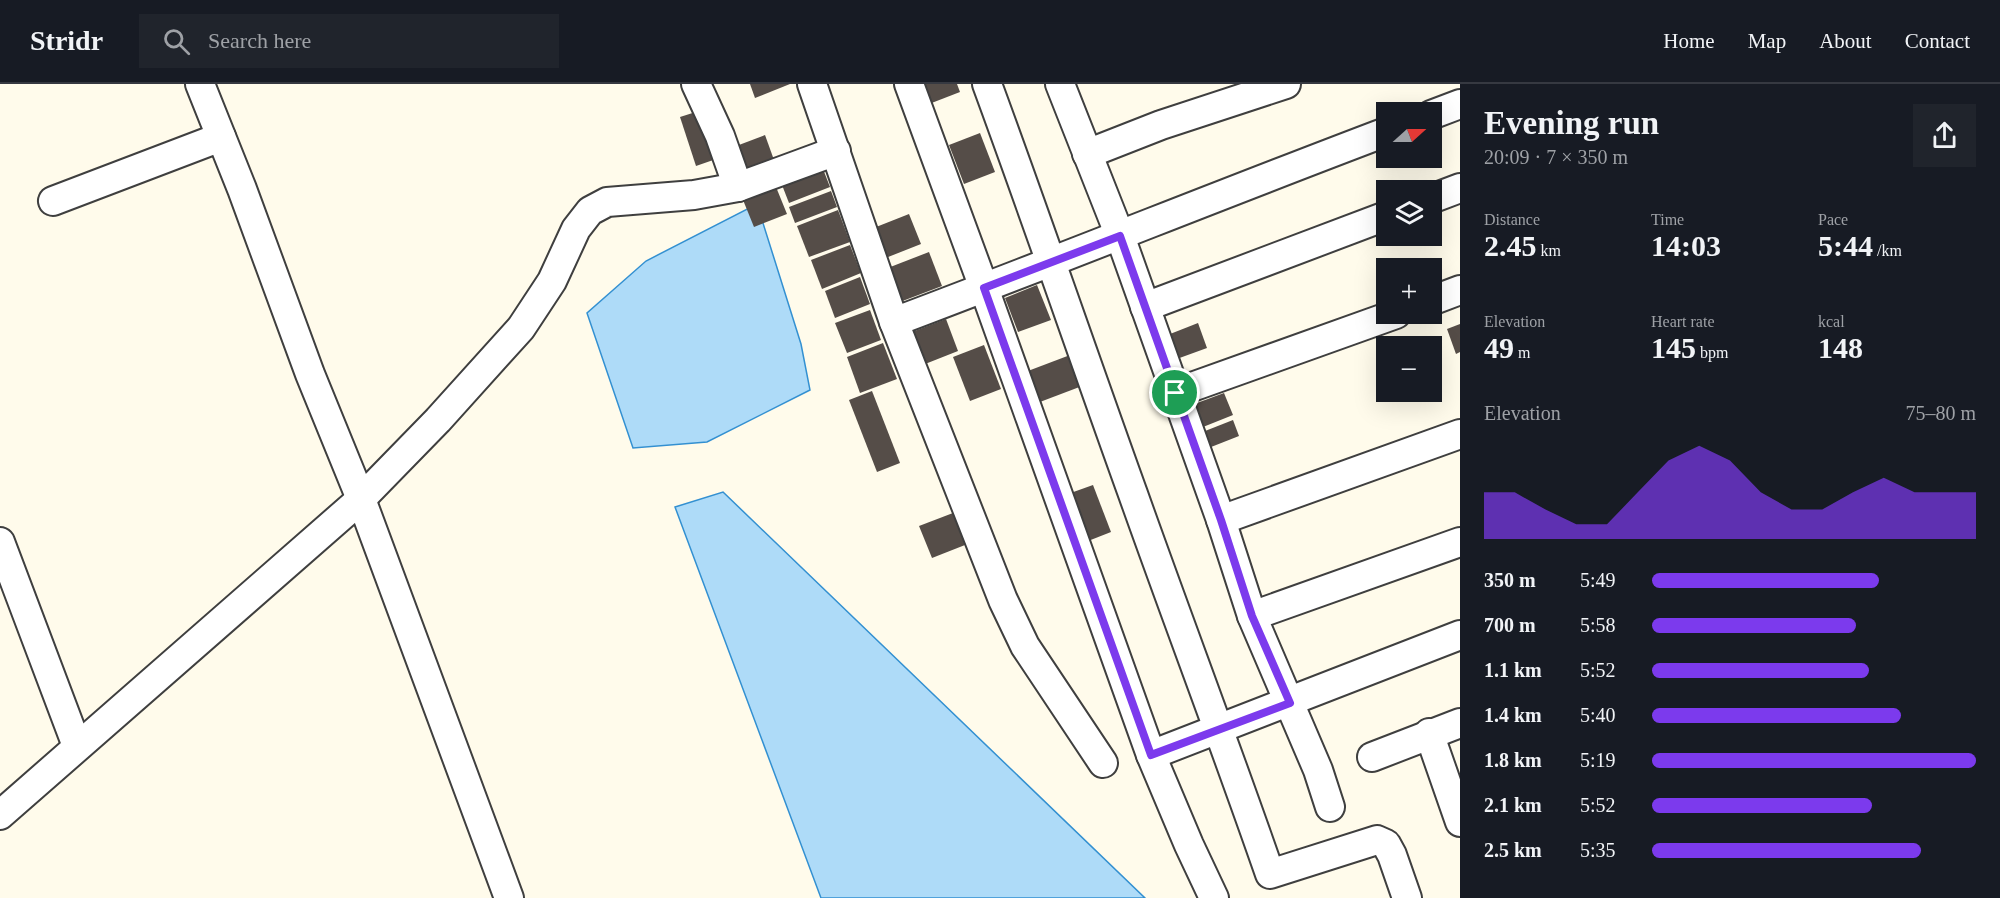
<!DOCTYPE html>
<meta charset="utf-8">
<style>
:root{--surface:#171b24;--page:#20242c;--text:#f1f3f6;--muted:#9ea1a6;--line:#363941;--accent:#7c3aed}
body{margin:0;font-family:"Times New Roman",serif;background:var(--page);color:var(--text);height:100vh;display:flex;flex-direction:column;font-size:22px;white-space:nowrap}
*{box-sizing:border-box;margin:0}
p{font-size:20px;color:var(--muted)}
.icon{flex:none;width:33px;height:33px;fill:none;stroke:currentColor;stroke-width:2;stroke-linecap:round;stroke-linejoin:round}
.map{position:relative;flex:1;overflow:hidden}
.details{display:flex;flex-direction:column;background:var(--surface);width:540px}
.details>*{flex:none}
.needle{width:39px;rotate:69deg}
.buttons{position:absolute;left:1376px;top:18px;display:grid;gap:12px}
.buttons a{display:grid;place-items:center;width:66px;height:66px;border-radius:0px;background:var(--surface);box-shadow:0 6px 24px #0002;font-size:30px}
.pin{position:absolute;display:grid;place-items:center;width:51px;height:51px;color:#fff;margin:-26px;border:3px solid #fff;border-radius:50%;box-shadow:0 2px 6px #0007}
.round{display:grid;place-items:center;flex:none;width:63px;height:63px;border-radius:0px;background:var(--page)}
.overview{display:flex;align-items:center;justify-content:space-between;height:102px;padding:0 24px}
h1{font-size:33px;font-weight:700;line-height:45px}
.figures{display:grid;grid-template-columns:repeat(3,1fr);gap:9px;height:102px;padding:6px 24px}
.figures div{display:grid;align-content:center}
.figures b{font-size:30px;font-weight:700}
.figures small{font-size:16px;font-weight:400}
.figures p{font-size:16px}
.chart{height:168px;padding:12px 24px}
.chart p{display:flex;justify-content:space-between}
.chart svg{width:100%;height:108px;margin-top:6px;fill:var(--accent);opacity:.7}
ul{padding:0 24px;list-style:none;font-size:20px}
li{display:grid;grid-template-columns:96px 72px 1fr;align-items:center;height:45px}
li i{height:15px;border-radius:8px;background:var(--accent)}
header{display:flex;align-items:center;gap:36px;box-sizing:border-box;height:84px;padding:0 30px;background:var(--surface);border-bottom:2px solid var(--line)}
header strong{font-size:28px}
nav{display:flex;gap:33px;margin-inline-start:auto;font-size:21px}
.search{width:420px;height:54px;background:var(--page);display:flex;align-items:center;gap:15px;box-sizing:border-box;padding:0 21px;border-radius:0px;color:var(--muted);font-size:22px}
main{display:flex;flex:1;min-height:0}
.map>svg:first-child{display:block}
.water{fill:#aedbf8;stroke:#3390d1;stroke-width:1.5}
.building{fill:#554d48}
.lines{fill:none;stroke-linecap:round;stroke-linejoin:round}
.street-casing{stroke:#3f3f3f;stroke-width:32}
.street{stroke:#fff;stroke-width:28}
.route-casing{stroke:#fff;stroke-width:12}
.route{stroke:#7c3aed;stroke-width:8}
</style>
<header>
<strong>Stridr</strong>
<div class="search"><svg class="icon" aria-label="search" viewBox="0 0 24 24"><circle cx="10" cy="10" r="6"/><path d="M15 15l6 6"/></svg>Search here</div>
<nav><a>Home</a><a>Map</a><a>About</a><a>Contact</a></nav>
</header>
<main>
<div class="map">
<svg width="1460" height="814" viewBox="0 0 1460 814">
<rect width="100%" height="100%" fill="#fffbeb"/>
<g class="water">
<polygon points="757,120 801,260 810,306 707,358 633,364 587,229 646,177"/>
<polygon points="723,408 1145,814 821,814 675,423"/>
</g>
<g class="building">
<polygon points="750,0 790,0 755,14"/>
<polygon points="922,0 957,0 960,8 929,20"/>
<polygon points="702,26 719,74 696,82 680,33"/>
<polygon points="980,49 995,88 964,100 949,61"/>
<polygon points="765,51 774,76 741,89 731,64"/>
<polygon points="823,85 830,103 789,119 782,101"/>
<polygon points="776,103 787,130 754,143 743,116"/>
<polygon points="831,107 837,123 795,139 789,123"/>
<polygon points="838,126 850,158 809,173 797,142"/>
<polygon points="909,130 921,160 878,177 866,147"/>
<polygon points="850,161 861,189 822,205 811,176"/>
<polygon points="929,168 942,202 892,221 880,187"/>
<polygon points="860,193 870,220 835,234 825,207"/>
<polygon points="1037,201 1051,236 1018,248 1005,214"/>
<polygon points="870,226 881,256 847,269 835,239"/>
<polygon points="946,235 958,267 915,284 902,252"/>
<polygon points="1198,239 1207,264 1174,276 1165,252"/>
<polygon points="1460,240 1460,268 1456,270 1447,245"/>
<polygon points="883,259 897,295 860,309 847,273"/>
<polygon points="984,261 1001,305 970,317 953,273"/>
<polygon points="1078,268 1090,299 1032,321 1020,290"/>
<polygon points="872,307 900,379 877,388 849,316"/>
<polygon points="1224,309 1233,331 1198,345 1189,322"/>
<polygon points="1233,336 1239,352 1206,365 1200,349"/>
<polygon points="1093,401 1111,448 1083,459 1065,411"/>
<polygon points="953,429 965,461 932,474 919,442"/>
</g>
<g class="lines">
<g class="street-casing">
<g id="street">
<polyline points="200,0 242,105 310,290 361,415 509,814"/>
<polyline points="696,0 720,52 738,103"/>
<polyline points="812,0 894,238 1003,516 1025,562 1103,679"/>
<polyline points="909,0 984,204 1151,671 1189,761 1214,814"/>
<path d="M987,0C1037,136 1084,274 1133,410C1178,537 1226,663 1270,790L1377,756L1386,760L1392,771L1407,814"/>
<polyline points="1060,0 1120,152 1221,436 1252,532 1318,686 1330,723"/>
<polyline points="1431,31 1460,20"/>
<polyline points="1087,70 1161,41 1286,0"/>
<polyline points="1431,115 1460,104"/>
<polyline points="53,117 221,53"/>
<polyline points="1431,217 1460,206"/>
<polyline points="1145,223 1386,132"/>
<path d="M894,238C1059,176 1222,110 1386,48"/>
<polyline points="1175,309 1396,230"/>
<polyline points="1221,436 1460,350"/>
<polyline points="0,458 77,662"/>
<polyline points="1252,532 1460,458"/>
<polyline points="1429,649 1460,738"/>
<polyline points="1151,671 1460,551"/>
<polyline points="1372,673 1460,639"/>
<polyline points="0,731 361,415 438,336 521,244 552,197 576,145 590,127 607,118 694,111 738,103 836,67"/>
</g>
</g>
<use href="#street" class="street"/>
</g>
<g class="lines">
<g class="route-casing">
<polygon id="route" points="1120,152 1221,436 1252,532 1290,619 1151,671 984,204"/>
</g>
<use href="#route" class="route"/>
</g>
</svg>
<div class="buttons">
<a><svg class="needle" viewBox="-14 -14 28 28"><path d="M0-13l5 13h-10z" fill="#e53935"/><path d="M0 13l5-13h-10z" fill="#9ea1a6"/></svg></a>
<a><svg class="icon" aria-label="layers" viewBox="0 0 24 24"><path d="M12 4l9 5-9 5-9-5zM3 14l9 5 9-5"/></svg></a>
<a>+</a>
<a>−</a>
</div>
<div class="pin" style="left:1175px;top:309px;background:#1e9e55"><svg class="icon" aria-label="arrive" viewBox="0 0 24 24"><path d="M6 21V4h12l-3 4 3 4H6"/></svg></div>
</div>
<section class="details">
<div class="overview"><div><h1>Evening run</h1><p>20:09 · 7 × 350 m</p></div><a class="round"><svg class="icon" aria-label="share" viewBox="0 0 24 24"><path d="M12 15V3M7 8l5-5 5 5M5 13v7h14v-7"/></svg></a></div>
<div class="figures">
<div><p>Distance</p><b>2.45<small> km</small></b></div>
<div><p>Time</p><b>14:03</b></div>
<div><p>Pace</p><b>5:44<small> /km</small></b></div>
</div>
<div class="figures">
<div><p>Elevation</p><b>49<small> m</small></b></div>
<div><p>Heart rate</p><b>145<small> bpm</small></b></div>
<div><p>kcal</p><b>148</b></div>
</div>
<div class="chart"><p><span>Elevation</span>75–80 m</p>
<svg viewBox="0 0 160 44" preserveAspectRatio="none"><path d="M0 44V25L10 25L20 32L30 38L40 38L50 25L60 12L70 6L80 12L90 25L100 32L110 32L120 25L130 19L140 25L150 25L160 25V44z"/></svg>
</div>
<ul>
<li><b>350 m</b>5:49<i style="width:70%"></i></li>
<li><b>700 m</b>5:58<i style="width:63%"></i></li>
<li><b>1.1 km</b>5:52<i style="width:67%"></i></li>
<li><b>1.4 km</b>5:40<i style="width:77%"></i></li>
<li><b>1.8 km</b>5:19<i style="width:100%"></i></li>
<li><b>2.1 km</b>5:52<i style="width:68%"></i></li>
<li><b>2.5 km</b>5:35<i style="width:83%"></i></li>
</ul>
</section>
</main>
